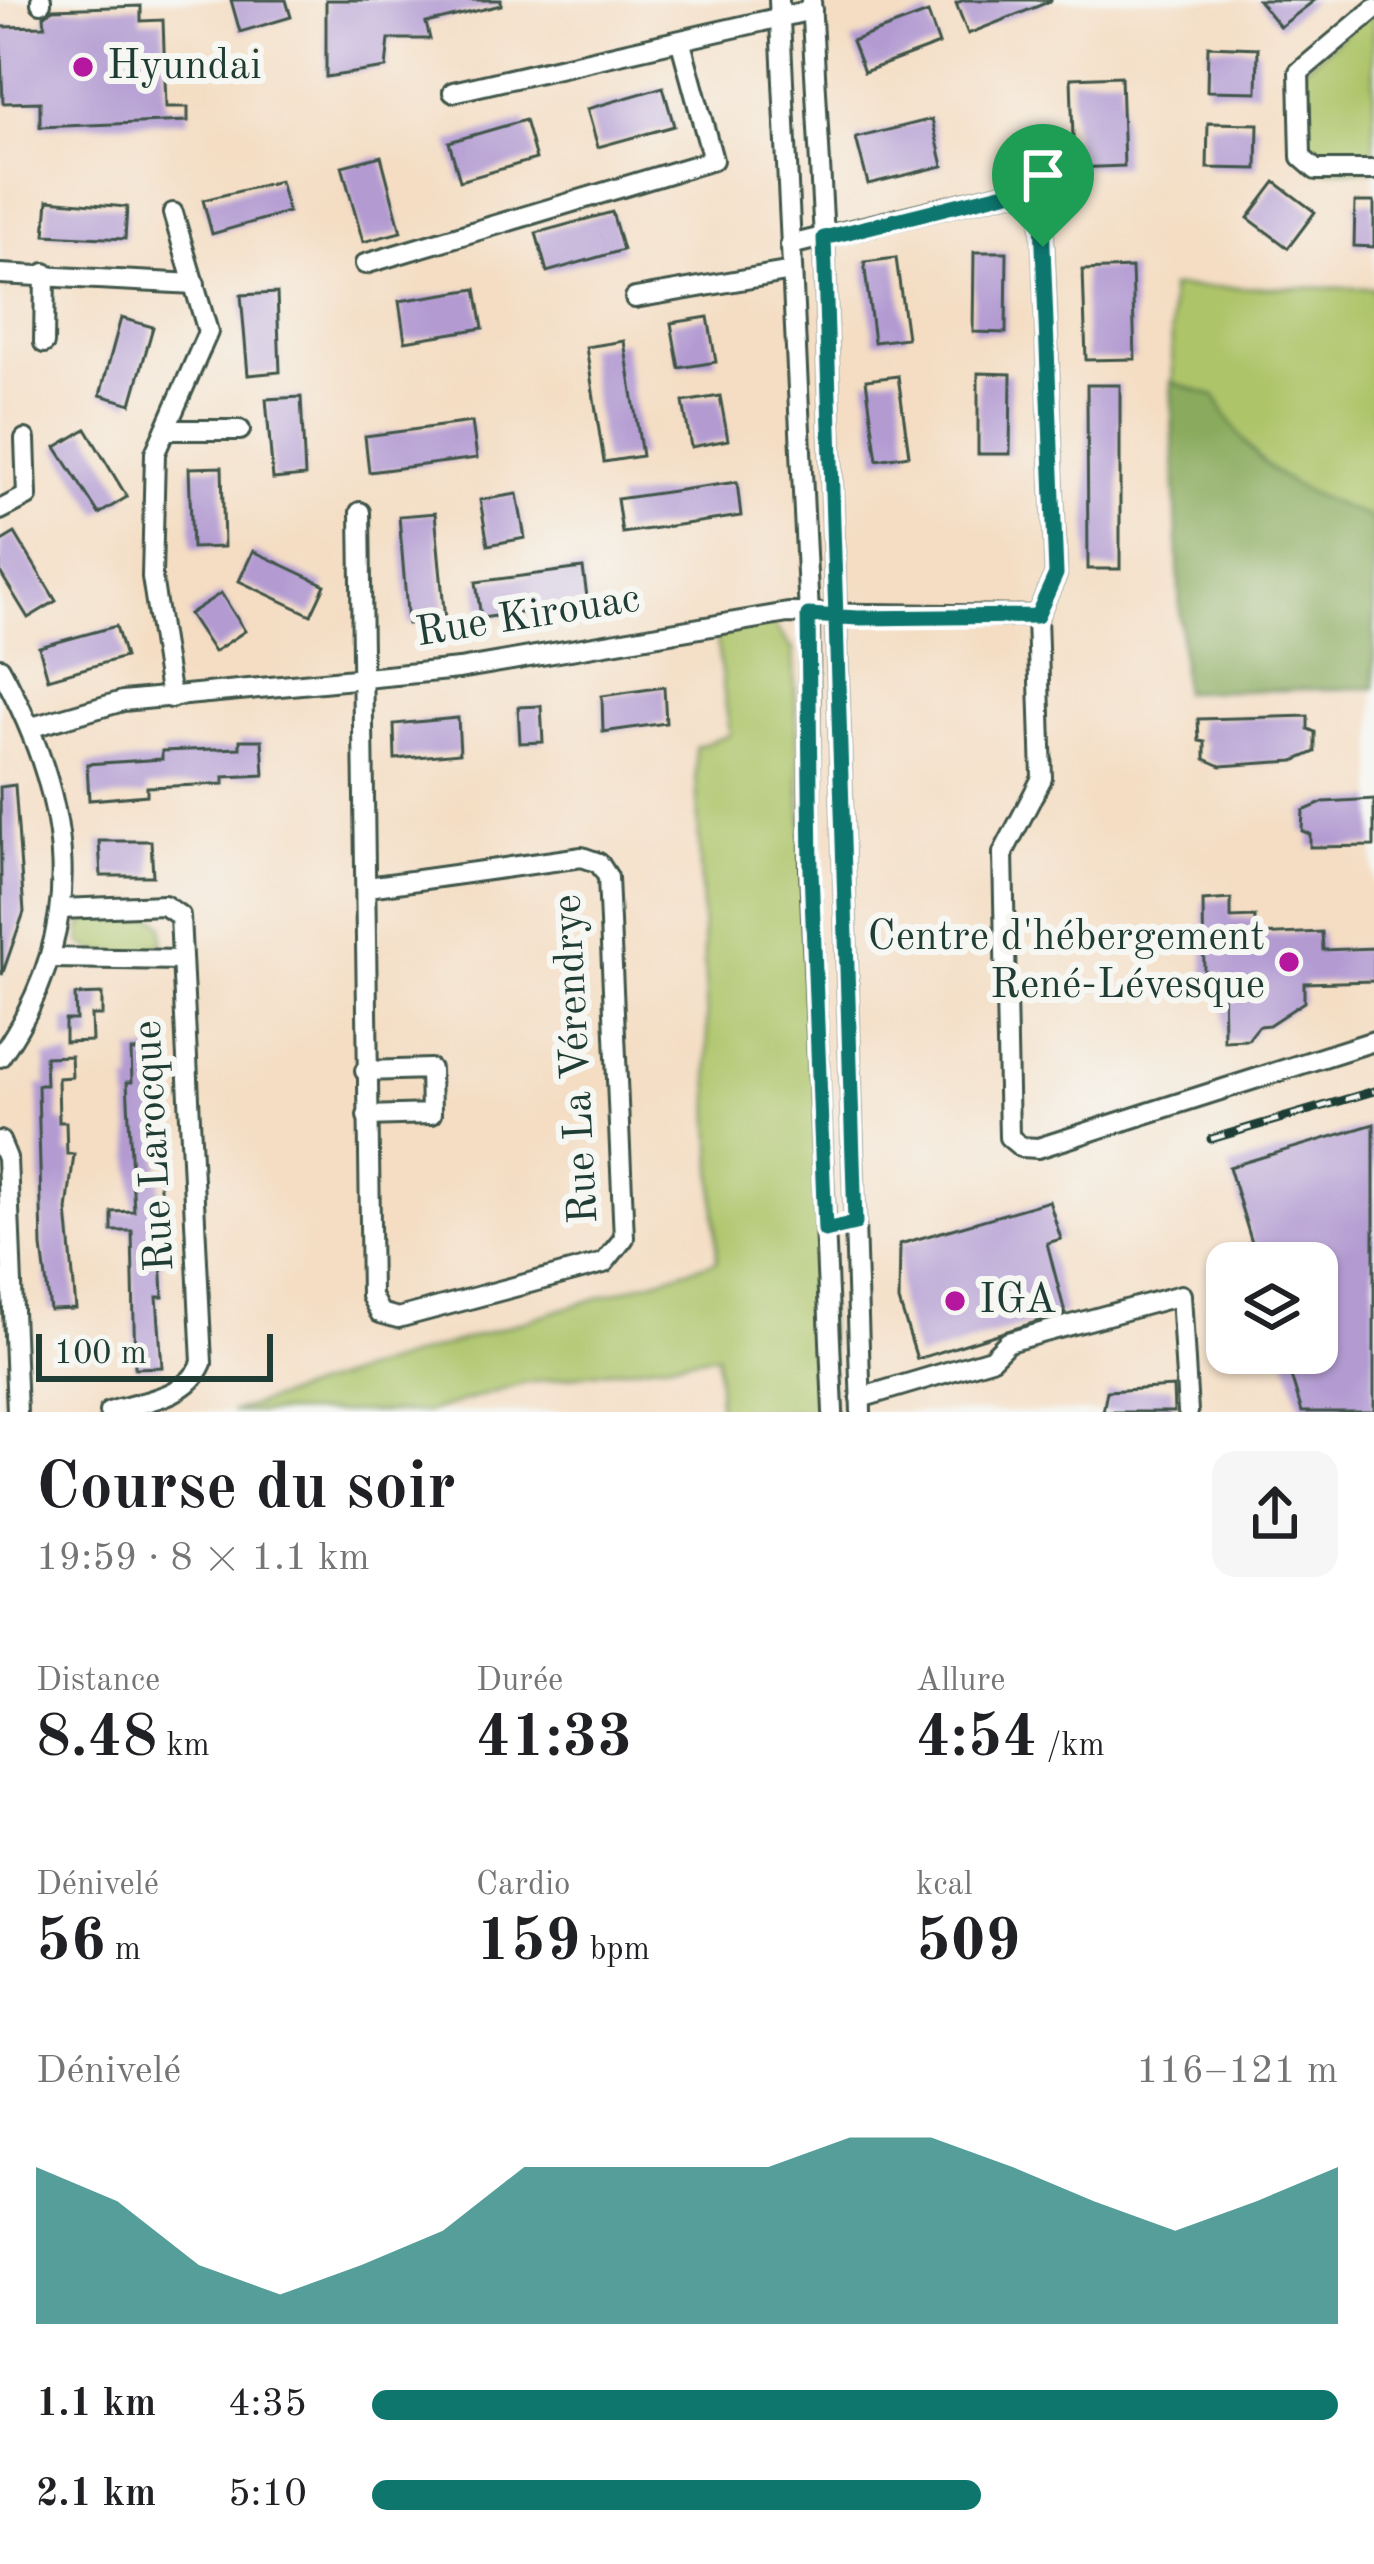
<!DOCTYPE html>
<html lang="fr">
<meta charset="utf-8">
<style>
:root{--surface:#fff;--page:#f6f6f6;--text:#202124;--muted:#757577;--accent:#0f766e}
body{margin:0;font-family:"Old Standard TT",serif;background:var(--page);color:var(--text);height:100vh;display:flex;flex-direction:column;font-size:45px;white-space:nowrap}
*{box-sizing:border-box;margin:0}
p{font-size:39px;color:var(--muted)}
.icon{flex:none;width:66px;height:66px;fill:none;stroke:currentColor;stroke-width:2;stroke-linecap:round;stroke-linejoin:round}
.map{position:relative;height:1412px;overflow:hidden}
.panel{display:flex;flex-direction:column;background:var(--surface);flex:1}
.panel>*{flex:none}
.controls{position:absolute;left:1206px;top:1242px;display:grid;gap:24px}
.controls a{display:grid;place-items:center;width:132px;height:132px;border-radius:24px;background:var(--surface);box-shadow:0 3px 9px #0004;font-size:60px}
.scale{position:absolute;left:36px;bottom:30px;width:237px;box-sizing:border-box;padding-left:12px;border:6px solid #1f3d34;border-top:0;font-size:33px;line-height:42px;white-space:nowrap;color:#1f3d34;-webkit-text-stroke:9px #f6f6f2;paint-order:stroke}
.pin{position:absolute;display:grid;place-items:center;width:102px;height:102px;color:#fff;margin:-123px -51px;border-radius:50% 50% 50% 0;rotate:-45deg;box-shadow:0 0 12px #0007}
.pin .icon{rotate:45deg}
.round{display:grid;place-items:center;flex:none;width:126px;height:126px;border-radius:24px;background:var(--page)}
.headline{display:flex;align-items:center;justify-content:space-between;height:204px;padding:0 36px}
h1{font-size:66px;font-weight:700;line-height:90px}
.stats{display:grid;grid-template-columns:repeat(3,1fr);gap:18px;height:204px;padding:12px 36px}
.stats div{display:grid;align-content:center}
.stats b{font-size:60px;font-weight:700}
.stats small{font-size:33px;font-weight:400}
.stats p{font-size:33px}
.chart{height:336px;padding:24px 36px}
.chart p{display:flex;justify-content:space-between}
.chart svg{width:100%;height:216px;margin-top:12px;fill:var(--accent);opacity:.7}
ul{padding:0 36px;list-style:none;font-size:39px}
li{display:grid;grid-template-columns:192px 144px 1fr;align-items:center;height:90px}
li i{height:30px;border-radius:15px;background:var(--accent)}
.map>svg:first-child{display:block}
.green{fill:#adc469;stroke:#66804e;stroke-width:3}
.forest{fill:#8aaa5d;stroke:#547448;stroke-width:3}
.building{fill:#b39bd2}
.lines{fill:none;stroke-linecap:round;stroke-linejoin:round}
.minor-casing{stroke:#3f5549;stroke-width:24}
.minor{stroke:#fff;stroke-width:18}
.rail-casing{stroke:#1f3d34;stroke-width:9}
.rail{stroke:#f6f6f2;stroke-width:4.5;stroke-dasharray:14;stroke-linecap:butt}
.route-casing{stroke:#fff;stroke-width:24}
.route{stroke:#0f766e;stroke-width:15}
.poi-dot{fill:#b5179e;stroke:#f6f6f2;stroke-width:4.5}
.labels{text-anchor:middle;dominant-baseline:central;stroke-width:12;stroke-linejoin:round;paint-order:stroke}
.poi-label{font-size:42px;fill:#1f3d34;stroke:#f6f6f2;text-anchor:start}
.street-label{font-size:42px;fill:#1f3d34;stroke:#f6f6f2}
</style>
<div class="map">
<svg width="1374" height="1412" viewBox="0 0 1374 1412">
<rect width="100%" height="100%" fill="#f6f6f2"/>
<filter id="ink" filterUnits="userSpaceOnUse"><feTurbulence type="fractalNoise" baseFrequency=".00833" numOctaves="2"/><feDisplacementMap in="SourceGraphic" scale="24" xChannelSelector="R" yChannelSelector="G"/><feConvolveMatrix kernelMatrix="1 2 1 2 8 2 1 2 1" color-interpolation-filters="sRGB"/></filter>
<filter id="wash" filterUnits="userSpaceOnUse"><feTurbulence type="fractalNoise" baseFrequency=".004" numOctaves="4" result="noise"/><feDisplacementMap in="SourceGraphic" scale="48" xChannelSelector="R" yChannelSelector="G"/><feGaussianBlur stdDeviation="2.7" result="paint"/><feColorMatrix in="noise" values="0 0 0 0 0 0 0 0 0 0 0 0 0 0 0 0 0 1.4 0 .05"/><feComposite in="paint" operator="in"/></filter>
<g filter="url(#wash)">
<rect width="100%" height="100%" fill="#f4ddc3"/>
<g class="green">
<polygon points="1374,9 1374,170 1316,170 1301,157 1299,72"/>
<polygon points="1170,287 1374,288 1374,688 1183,692"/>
<polygon points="771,621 793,650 833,1412 719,1412 717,1355 522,1384 428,1412 231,1412 717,1261 695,747 730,735 715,630"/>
<path d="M151,915L163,925V943C142,957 99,959 80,942L81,927L90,918Z"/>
</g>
<path class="forest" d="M1171,382L1215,396C1260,475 1286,484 1368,517L1374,528V688L1183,692Z"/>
<g id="blocks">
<g class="building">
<polygon points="231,0 286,0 291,17 240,32"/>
<polygon points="326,0 501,0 501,5 426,23 430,39 389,39 386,68 326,77"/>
<polygon points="964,0 1051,0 1051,1 968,34 956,3"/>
<polygon points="1258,0 1315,0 1280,27"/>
<polygon points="141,6 141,21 163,20 166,107 188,107 188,121 40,127 40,102 3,103 0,27 45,26 44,16 53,9"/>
<polygon points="928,13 939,44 864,72 852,41"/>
<polygon points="1208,46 1258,48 1257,92 1207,91"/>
<polygon points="1121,76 1124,166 1074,168 1071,78"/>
<polygon points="663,87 674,126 598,147 587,109"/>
<polygon points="932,119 943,166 868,184 856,138"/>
<polygon points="525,120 536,159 460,181 449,142"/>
<polygon points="1208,123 1258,124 1257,169 1207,168"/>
<polygon points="381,156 401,232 363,242 342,166"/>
<polygon points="280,181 288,212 212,234 203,200"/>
<polygon points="1275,182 1315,212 1288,248 1248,218"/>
<polygon points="48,200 127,207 125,239 45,235"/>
<polygon points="1355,202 1374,202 1374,247 1354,246"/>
<polygon points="612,212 623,250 547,272 536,233"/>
<polygon points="974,252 1007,252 1006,333 973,332"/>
<polygon points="896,258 907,338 874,342 864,262"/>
<polygon points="1132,268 1135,359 1086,360 1083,270"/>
<polygon points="476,289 483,328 405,341 399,301"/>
<polygon points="277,293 280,372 248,375 241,295"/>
<polygon points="708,317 716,362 679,368 671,323"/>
<polygon points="121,318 153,327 131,404 100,395"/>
<polygon points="624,341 642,456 604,462 586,347"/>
<polygon points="978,373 1011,374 1010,454 978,454"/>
<polygon points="898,376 909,455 877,460 866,380"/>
<polygon points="1087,385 1120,385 1120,569 1088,569"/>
<polygon points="720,396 728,440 691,447 683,402"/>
<polygon points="301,397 305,476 273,479 266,399"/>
<polygon points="472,422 477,458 369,472 365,436"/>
<polygon points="86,429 127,497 99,514 56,447"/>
<polygon points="222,467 224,547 192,548 189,468"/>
<polygon points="737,482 741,516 622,533 617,499"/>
<polygon points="517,494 525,538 488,545 480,500"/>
<polygon points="435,513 445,621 408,624 399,516"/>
<polygon points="15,533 56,601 28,618 0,572 0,542"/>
<polygon points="253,551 325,585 311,615 239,581"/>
<polygon points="583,568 588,604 481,618 476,582"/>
<polygon points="221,593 245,631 214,652 189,614"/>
<polygon points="116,626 125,657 48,679 39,647"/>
<polygon points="664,687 666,723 603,732 602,696"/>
<polygon points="541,706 543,742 520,743 518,707"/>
<polygon points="1308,716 1308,729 1315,732 1315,752 1294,761 1221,766 1205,759 1205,742 1199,741 1198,719"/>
<polygon points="458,718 460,753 395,759 394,724"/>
<polygon points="240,740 262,740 264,775 224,777 224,784 147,787 147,795 89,800 87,764 162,759 162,751 240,748"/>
<polygon points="15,785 24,912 2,975 0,787"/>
<polygon points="1374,799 1374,846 1310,847 1310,834 1302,831 1303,811 1324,802"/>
<polygon points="99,841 151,841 153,876 101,876"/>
<polygon points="1231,899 1231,918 1255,917 1255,935 1322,932 1323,950 1374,948 1374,981 1304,983 1304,1002 1269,1025 1259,1026 1248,1040 1224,1041 1223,974 1204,975 1203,901"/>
<polygon points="102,994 102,1015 91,1015 92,1041 65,1042 65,1020 76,1020 75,995"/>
<polygon points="157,1050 158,1071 152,1072 160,1177 160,1206 155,1206 162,1276 163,1297 157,1297 162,1367 135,1368 132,1231 112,1231 112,1212 134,1211 127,1082 132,1082 131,1051"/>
<polygon points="71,1056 72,1077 58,1078 59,1122 66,1122 67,1154 74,1154 67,1210 76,1309 50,1310 42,1247 38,1085 46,1085 45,1057"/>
<polygon points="1374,1124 1374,1412 1302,1412 1284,1353 1317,1353 1317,1263 1258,1263 1229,1167"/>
<polygon points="1049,1201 1061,1239 1047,1243 1065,1313 917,1359 899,1301 900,1244"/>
<polygon points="1173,1387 1174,1412 1103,1412 1107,1391"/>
</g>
</g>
</g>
<g filter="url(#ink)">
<use href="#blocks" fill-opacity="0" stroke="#3f5549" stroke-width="3"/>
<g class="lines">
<g class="minor-casing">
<g id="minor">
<polyline points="41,0 41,3"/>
<polyline points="779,0 809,615 810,870 833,1412"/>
<polyline points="811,0 824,238 861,1412"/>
<polyline points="1374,9 1299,72 1301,157 1316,170 1374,170"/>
<polyline points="453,92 812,10"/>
<polyline points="790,245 1013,191 1033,199 1042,218 1056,574 1037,616 1042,778 1003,853 1009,1137 1021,1147 1038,1148 1374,1041"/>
<polyline points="365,264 713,160 681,43"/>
<polyline points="0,274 195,284"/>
<polyline points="635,298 792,271"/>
<polyline points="44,343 45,273"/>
<polyline points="167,430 240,430"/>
<polyline points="0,510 27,496 25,439"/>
<polyline points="360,512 371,1296 380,1313 398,1318 604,1263 624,1238 608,877 599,863 582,857 368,887"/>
<path d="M0,668C73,801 91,926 0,1057"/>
<polyline points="171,698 152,577 155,453 208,332 173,213"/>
<polyline points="32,727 123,701 459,669 788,613 1037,616"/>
<path d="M60,909L164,905L180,916L202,1363C187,1398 143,1401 109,1412"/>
<polyline points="51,958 182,960"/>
<polyline points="365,1071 430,1069 431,1114 367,1116"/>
<polyline points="0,1141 7,1158 17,1412"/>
<polyline points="860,1398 991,1359 1008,1342 1181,1295 1188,1412"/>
</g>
</g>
<use href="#minor" class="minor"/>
<g class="rail-casing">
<polyline id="rail" points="1211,1139 1374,1091"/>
</g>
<use href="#rail" class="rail"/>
</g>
</g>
<g class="lines" filter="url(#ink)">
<g class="route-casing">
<polyline id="route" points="1043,247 1056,574 1037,616 858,618 808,615 811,870 825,1230 855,1223 824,238 1013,191 1033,199 1042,218 1043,247"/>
</g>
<use href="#route" class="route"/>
</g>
<g class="poi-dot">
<circle cx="83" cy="67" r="12"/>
<circle cx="1289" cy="962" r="12"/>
<circle cx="955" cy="1301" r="12"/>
</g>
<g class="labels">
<g class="poi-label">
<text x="107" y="67">Hyundai</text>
<text x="1265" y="938" text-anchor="end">Centre d'hébergement<tspan x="1265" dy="48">René-Lévesque</tspan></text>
<text x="979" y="1301">IGA</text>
</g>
<g class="street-label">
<text transform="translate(528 617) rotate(-9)">Rue Kirouac</text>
<text transform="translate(577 1059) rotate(-93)">Rue La Vérendrye</text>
<text transform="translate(155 1146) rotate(-93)">Rue Larocque</text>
</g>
</g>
</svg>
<div class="controls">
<a><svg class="icon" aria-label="layers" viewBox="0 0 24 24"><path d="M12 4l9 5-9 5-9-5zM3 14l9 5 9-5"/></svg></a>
</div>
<div class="scale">100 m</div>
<div class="pin" style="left:1043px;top:247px;background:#1e9e55"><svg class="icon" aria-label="arrive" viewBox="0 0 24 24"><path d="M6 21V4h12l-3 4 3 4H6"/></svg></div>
</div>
<section class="panel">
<div class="headline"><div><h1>Course du soir</h1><p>19:59 · 8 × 1.1 km</p></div><a class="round"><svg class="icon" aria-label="share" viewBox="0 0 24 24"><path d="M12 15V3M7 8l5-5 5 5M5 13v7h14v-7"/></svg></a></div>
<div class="stats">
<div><p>Distance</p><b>8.48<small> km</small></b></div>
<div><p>Durée</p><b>41:33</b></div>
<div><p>Allure</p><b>4:54<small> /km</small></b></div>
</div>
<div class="stats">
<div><p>Dénivelé</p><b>56<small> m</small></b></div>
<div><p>Cardio</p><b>159<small> bpm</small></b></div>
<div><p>kcal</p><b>509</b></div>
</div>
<div class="chart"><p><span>Dénivelé</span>116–121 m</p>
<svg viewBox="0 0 160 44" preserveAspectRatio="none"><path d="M0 44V12L10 19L20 32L30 38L40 32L50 25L60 12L70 12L80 12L90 12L100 6L110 6L120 12L130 19L140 25L150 19L160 12V44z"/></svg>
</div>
<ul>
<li><b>1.1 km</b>4:35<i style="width:100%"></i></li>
<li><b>2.1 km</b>5:10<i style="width:63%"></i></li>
</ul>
</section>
